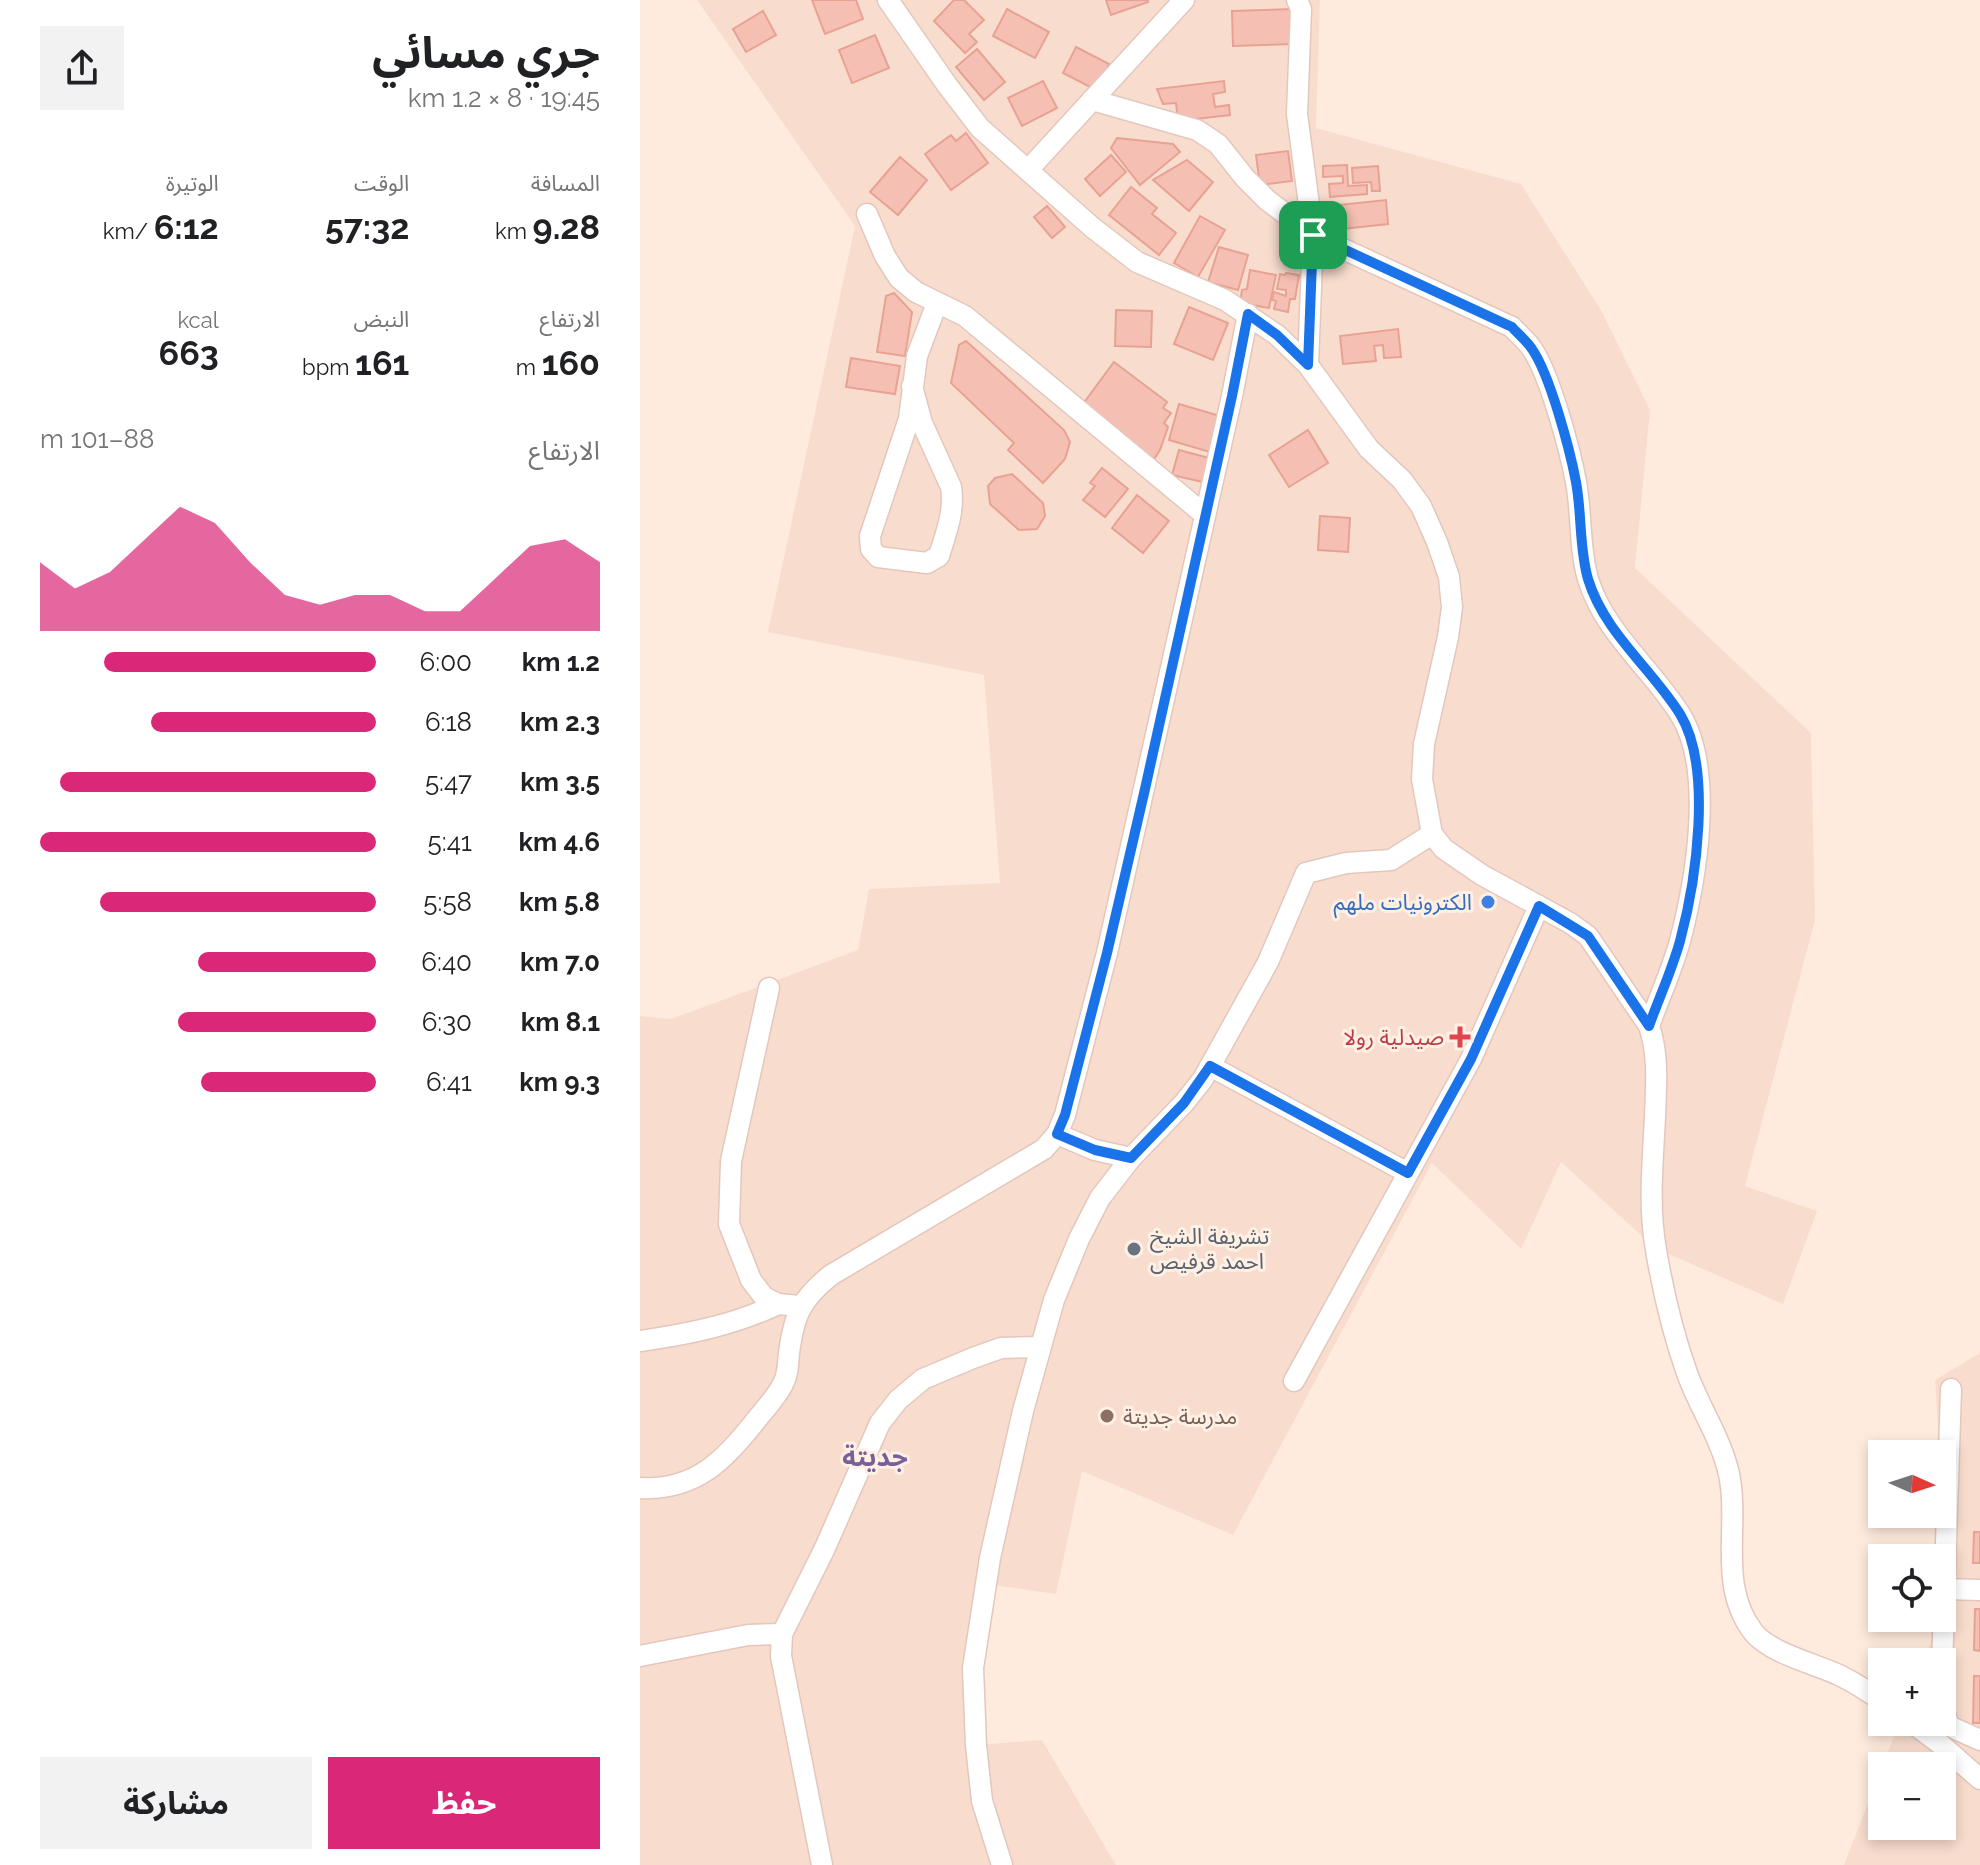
<!DOCTYPE html>
<html lang="ar">
<meta charset="utf-8">
<style>
:root{--surface:#fff;--page:#f2f2f2;--text:#202124;--muted:#757577;--accent:#db2777}
body{margin:0;font-family:Raleway,"Noto Sans Arabic",sans-serif;background:var(--page);color:var(--text);direction:rtl;height:100vh;display:flex;flex-direction:column;font-size:30px;white-space:nowrap}
*{box-sizing:border-box;margin:0}
p{font-size:26px;color:var(--muted)}
.icon{flex:none;width:44px;height:44px;fill:none;stroke:currentColor;stroke-width:2;stroke-linecap:round;stroke-linejoin:round}
.map{position:relative;flex:1;overflow:hidden;direction:ltr}
.drawer{display:flex;flex-direction:column;background:var(--surface);width:640px}
.drawer>*{flex:none}
.needle{width:52px;rotate:93deg}
.fabs{position:absolute;left:1228px;top:1440px;display:grid;gap:16px}
.fabs a{display:grid;place-items:center;width:88px;height:88px;border-radius:0px;background:var(--surface);box-shadow:0 4px 12px #0003;font-size:40px}
.pin{position:absolute;display:grid;place-items:center;width:68px;height:68px;color:#fff;margin:-34px;border-radius:16px;box-shadow:0 4px 12px #0006}
.round{display:grid;place-items:center;flex:none;width:84px;height:84px;border-radius:0px;background:var(--page)}
.head{display:flex;align-items:center;justify-content:space-between;height:136px;padding:0 40px}
h1{font-size:44px;font-weight:700;line-height:60px}
.figures{display:grid;grid-template-columns:repeat(3,1fr);gap:12px;height:136px;padding:8px 40px}
.figures div{display:grid;align-content:center}
.figures b{font-size:34px;font-weight:700}
.figures small{font-size:22px;font-weight:400}
.figures p{font-size:22px}
.chart{height:224px;padding:16px 40px}
.chart p{display:flex;justify-content:space-between}
.chart svg{width:100%;height:144px;margin-top:8px;fill:var(--accent);opacity:.7}
.action{display:flex;gap:16px;margin-top:auto;padding:16px 40px}
.action a{flex:1;height:92px;border-radius:0px;background:var(--accent);color:#fff;font-size:32px;font-weight:700;line-height:92px;text-align:center}
.action a+a{background:var(--page);color:var(--text)}
ul{padding:0 40px;list-style:none;font-size:26px}
li{display:grid;grid-template-columns:128px 96px 1fr;align-items:center;height:60px}
li i{height:20px;border-radius:10px;background:var(--accent)}
main{display:flex;flex:1;min-height:0}
.map>svg:first-child{display:block}
.residential{fill:#f8ddce}
.building{fill:#f5c0b3;stroke:#e8a293;stroke-width:2}
.lines{fill:none;stroke-linecap:round;stroke-linejoin:round}
.minor-casing{stroke:#e4c7bc;stroke-width:23}
.minor{stroke:#fff;stroke-width:20}
.route-casing{stroke:#fff;stroke-width:16}
.route{stroke:#1a73e8;stroke-width:10}
.shop-dot{fill:#3f7fe0;stroke:#fff0e5;stroke-width:3}
.health-dot{fill:#e0444e;stroke:#fff0e5;stroke-width:3}
.worship-dot{fill:#6b7280;stroke:#fff0e5;stroke-width:3}
.education-dot{fill:#8d6e63;stroke:#fff0e5;stroke-width:3}
.labels{text-anchor:middle;dominant-baseline:central;stroke-width:6;stroke-linejoin:round;paint-order:stroke}
.shop-label{font-size:22px;fill:#366cbe;stroke:#fff0e5;text-anchor:end}
.health-label{font-size:22px;fill:#be3a42;stroke:#fff0e5;text-anchor:end}
.worship-label{font-size:22px;fill:#5b616d;stroke:#fff0e5;text-anchor:start}
.education-label{font-size:22px;fill:#785e54;stroke:#fff0e5;text-anchor:start}
.quarter-label{font-size:26px;font-weight:bold;fill:#7a6098;stroke:#fff0e5}
</style>
<main>
<div class="map">
<svg width="1340" height="1865" viewBox="0 0 1340 1865">
<rect width="100%" height="100%" fill="#feebdd"/>
<g class="residential">
<polygon points="57,0 680,0 676,128 881,184 961,310 1010,410 995,568 1171,733 1175,920 1105,1186 1177,1211 1143,1304 1015,1248 921,1162 881,1249 792,1163 593,1535 442,1471 416,1594 347,1584 337,1745 402,1740 476,1865 0,1865 0,1016 31,1019 218,950 229,889 360,883 344,675 128,632 215,226"/>
<polygon points="1340,1353 1340,1865 1204,1865 1242,1767 1242,1826 1302,1826 1302,1766 1242,1766 1260,1722 1302,1722 1302,1662 1283,1662 1300,1618 1300,1454 1295,1380"/>
</g>
<g class="building">
<polygon points="172,0 216,0 223,19 185,34"/>
<polygon points="314,0 324,0 344,20 329,34 337,42 325,53 294,21"/>
<polygon points="466,0 508,0 508,2 471,15"/>
<polygon points="367,9 409,32 395,58 353,36"/>
<polygon points="653,9 654,44 593,46 592,11"/>
<polygon points="123,11 136,35 106,52 93,29"/>
<polygon points="235,35 249,68 212,83 199,50"/>
<polygon points="436,47 469,64 456,90 423,73"/>
<polygon points="337,49 365,82 344,100 316,67"/>
<polygon points="403,81 417,108 382,126 368,98"/>
<polygon points="584,81 585,92 573,94 575,107 589,105 590,115 538,121 536,103 523,104 517,89"/>
<polygon points="326,133 348,163 311,190 285,154 311,135 316,141"/>
<polygon points="477,138 533,144 540,152 500,185 471,148"/>
<polygon points="648,151 652,181 620,185 616,155"/>
<polygon points="471,155 486,172 460,196 445,179"/>
<polygon points="260,157 287,180 258,215 230,192"/>
<polygon points="547,160 573,182 549,211 513,180"/>
<polygon points="707,165 708,186 727,185 727,194 690,197 689,184 703,183 703,176 683,177 683,166"/>
<polygon points="738,166 740,191 732,191 731,182 713,183 712,168"/>
<polygon points="491,187 517,208 512,214 536,233 519,255 469,215"/>
<polygon points="746,200 748,224 693,230 690,206"/>
<polygon points="407,206 425,227 412,238 394,217"/>
<polygon points="560,216 585,230 558,277 534,263"/>
<polygon points="579,247 608,255 598,290 568,282"/>
<polygon points="610,270 636,275 629,308 600,303 602,290 607,289"/>
<polygon points="646,273 659,275 655,299 650,299 648,312 634,309 636,301 632,300 634,292 646,296 646,290 637,289 640,274 645,275"/>
<polygon points="254,293 272,312 265,356 237,352 246,296"/>
<polygon points="549,307 588,323 573,360 534,344"/>
<polygon points="476,310 512,311 511,347 475,346"/>
<polygon points="758,329 761,357 744,358 743,345 734,346 736,361 703,364 700,336"/>
<polygon points="326,341 424,430 430,442 425,459 403,483 368,450 374,443 311,383 319,345"/>
<polygon points="211,358 260,366 255,394 206,387"/>
<polygon points="474,362 527,402 523,408 531,413 524,423 528,427 520,450 512,462 440,408"/>
<polygon points="539,404 580,416 570,452 529,440"/>
<polygon points="668,430 688,463 649,487 629,455"/>
<polygon points="539,450 569,458 563,482 532,475"/>
<polygon points="462,468 488,489 465,517 443,500 455,486 450,483"/>
<polygon points="372,474 403,503 405,516 397,529 379,530 350,504 348,486 355,478"/>
<polygon points="497,495 529,521 503,553 472,528"/>
<polygon points="680,516 710,518 708,552 678,550"/>
<polygon points="1334,1532 1340,1532 1340,1563 1333,1563"/>
<polygon points="1335,1609 1340,1609 1340,1651 1334,1650"/>
<polygon points="1334,1676 1340,1676 1340,1723 1333,1723"/>
</g>
<g class="lines">
<g class="minor-casing">
<g id="minor">
<path d="M248,0L307,85L340,128L453,228L497,262L585,300L637,335L668,365L729,449L762,480L781,506L797,542L809,577L812,607L808,637L784,744L782,779L792,834L804,849L842,875L930,923L948,936L1009,1026C1019,1055 1016,1086 1015,1116C1013,1161 1008,1205 1016,1250C1023,1291 1033,1334 1047,1373C1059,1407 1081,1438 1089,1474C1100,1528 1077,1586 1114,1633C1132,1654 1176,1664 1201,1676C1215,1683 1229,1692 1242,1701"/>
<polyline points="657,0 661,9 657,114 673,235 668,365"/>
<path d="M452,100L557,130L578,144L605,178L627,200L673,235L872,327C878,334 887,341 892,349C910,375 930,450 936,482C942,514 939,548 948,579C964,632 1011,668 1040,714C1075,770 1056,880 1040,941C1032,970 1019,998 1009,1026"/>
<polyline points="388,170 544,0"/>
<polyline points="227,214 245,256 259,278 276,292 325,316 565,515"/>
<path d="M272,386L282,423L311,487C315,511 306,533 299,556L287,563L238,557L231,549L230,536L269,419L277,356L297,303"/>
<polyline points="129,988 91,1161 89,1224 111,1280 124,1297 138,1304 160,1306"/>
<polyline points="570,1066 768,1173"/>
<polyline points="491,1158 544,1103 563,1079 628,962 666,873 706,863 751,860 792,834"/>
<path d="M0,1341C49,1334 94,1325 138,1304"/>
<polyline points="654,1381 831,1059 899,906"/>
<path d="M0,1488C56,1491 86,1459 117,1419C126,1408 137,1396 143,1384C148,1375 148,1364 149,1353C154,1315 161,1299 191,1275L404,1149L417,1134L425,1115L467,953L592,396L608,314"/>
<polyline points="1305,1589 1340,1590"/>
<polyline points="0,1656 108,1635 142,1634"/>
<polyline points="1302,1667 1311,1389"/>
<polyline points="1302,1705 1309,1726 1340,1740"/>
<polyline points="1271,1722 1299,1743 1340,1779"/>
<polyline points="182,1865 141,1656 142,1634 184,1550 240,1423 258,1400 283,1379 333,1358 361,1348 399,1347"/>
<polyline points="362,1865 342,1801 336,1745 333,1668 350,1558 383,1411 414,1300 439,1239 460,1198 491,1158 455,1150 417,1134"/>
</g>
</g>
<use href="#minor" class="minor"/>
</g>
<g class="lines">
<g class="route-casing">
<path id="route" d="M673,235L872,327C878,334 887,341 892,349C910,375 930,450 936,482C942,514 939,548 948,579C964,632 1011,668 1040,714C1073,768 1056,882 1040,941C1032,970 1019,998 1009,1026L948,936L899,906L831,1059L768,1173L570,1066L544,1103L491,1158L455,1150L417,1134L425,1115L467,953L505,789L592,396L608,314L637,335L668,365Z"/>
</g>
<use href="#route" class="route"/>
</g>
<circle class="shop-dot" cx="848" cy="902" r="8"/>
<path class="health-dot" d="M816 1025h8v8h8v8h-8v8h-8v-8h-8v-8h8z"/>
<circle class="worship-dot" cx="494" cy="1249" r="8"/>
<circle class="education-dot" cx="467" cy="1416" r="8"/>
<g class="labels">
<g class="shop-label">
<text x="832" y="902">الكترونيات ملهم</text>
</g>
<g class="health-label">
<text x="804" y="1037">صيدلية رولا</text>
</g>
<g class="worship-label">
<text x="510" y="1236">تشريفة الشيخ<tspan x="510" dy="25">احمد قرفيص</tspan></text>
</g>
<g class="education-label">
<text x="483" y="1416">مدرسة جديتة</text>
</g>
<g class="quarter-label">
<text x="235" y="1457">جديتة</text>
</g>
</g>
</svg>
<div class="fabs">
<a><svg class="needle" viewBox="-14 -14 28 28"><path d="M0-13l5 13h-10z" fill="#e53935"/><path d="M0 13l5-13h-10z" fill="#757577"/></svg></a>
<a><svg class="icon" aria-label="locate" viewBox="0 0 24 24"><circle cx="12" cy="12" r="6"/><path d="M12 2v4M12 18v4M2 12h4M18 12h4"/></svg></a>
<a>+</a>
<a>−</a>
</div>
<div class="pin" style="left:673px;top:235px;background:#1e9e55"><svg class="icon" aria-label="arrive" viewBox="0 0 24 24"><path d="M6 21V4h12l-3 4 3 4H6"/></svg></div>
</div>
<section class="drawer">
<div class="head"><div><h1>جري مسائي</h1><p>19:45 · 8 × 1.2 km</p></div><a class="round"><svg class="icon" aria-label="share" viewBox="0 0 24 24"><path d="M12 15V3M7 8l5-5 5 5M5 13v7h14v-7"/></svg></a></div>
<div class="figures">
<div><p>المسافة</p><b>9.28<small> km</small></b></div>
<div><p>الوقت</p><b>57:32</b></div>
<div><p>الوتيرة</p><b>6:12<small> /km</small></b></div>
</div>
<div class="figures">
<div><p>الارتفاع</p><b>160<small> m</small></b></div>
<div><p>النبض</p><b>161<small> bpm</small></b></div>
<div><p>kcal</p><b>663</b></div>
</div>
<div class="chart"><p><span>الارتفاع</span>88–101 m</p>
<svg viewBox="0 0 160 44" preserveAspectRatio="none"><path d="M0 44V23L10 31L20 26L30 16L40 6L50 11L60 23L70 33L80 36L90 33L100 33L110 38L120 38L130 28L140 18L150 16L160 23V44z"/></svg>
</div>
<ul>
<li><b>1.2 km</b>6:00<i style="width:81%"></i></li>
<li><b>2.3 km</b>6:18<i style="width:67%"></i></li>
<li><b>3.5 km</b>5:47<i style="width:94%"></i></li>
<li><b>4.6 km</b>5:41<i style="width:100%"></i></li>
<li><b>5.8 km</b>5:58<i style="width:82%"></i></li>
<li><b>7.0 km</b>6:40<i style="width:53%"></i></li>
<li><b>8.1 km</b>6:30<i style="width:59%"></i></li>
<li><b>9.3 km</b>6:41<i style="width:52%"></i></li>
</ul>
<div class="action"><a>حفظ</a><a>مشاركة</a></div>
</section>
</main>
